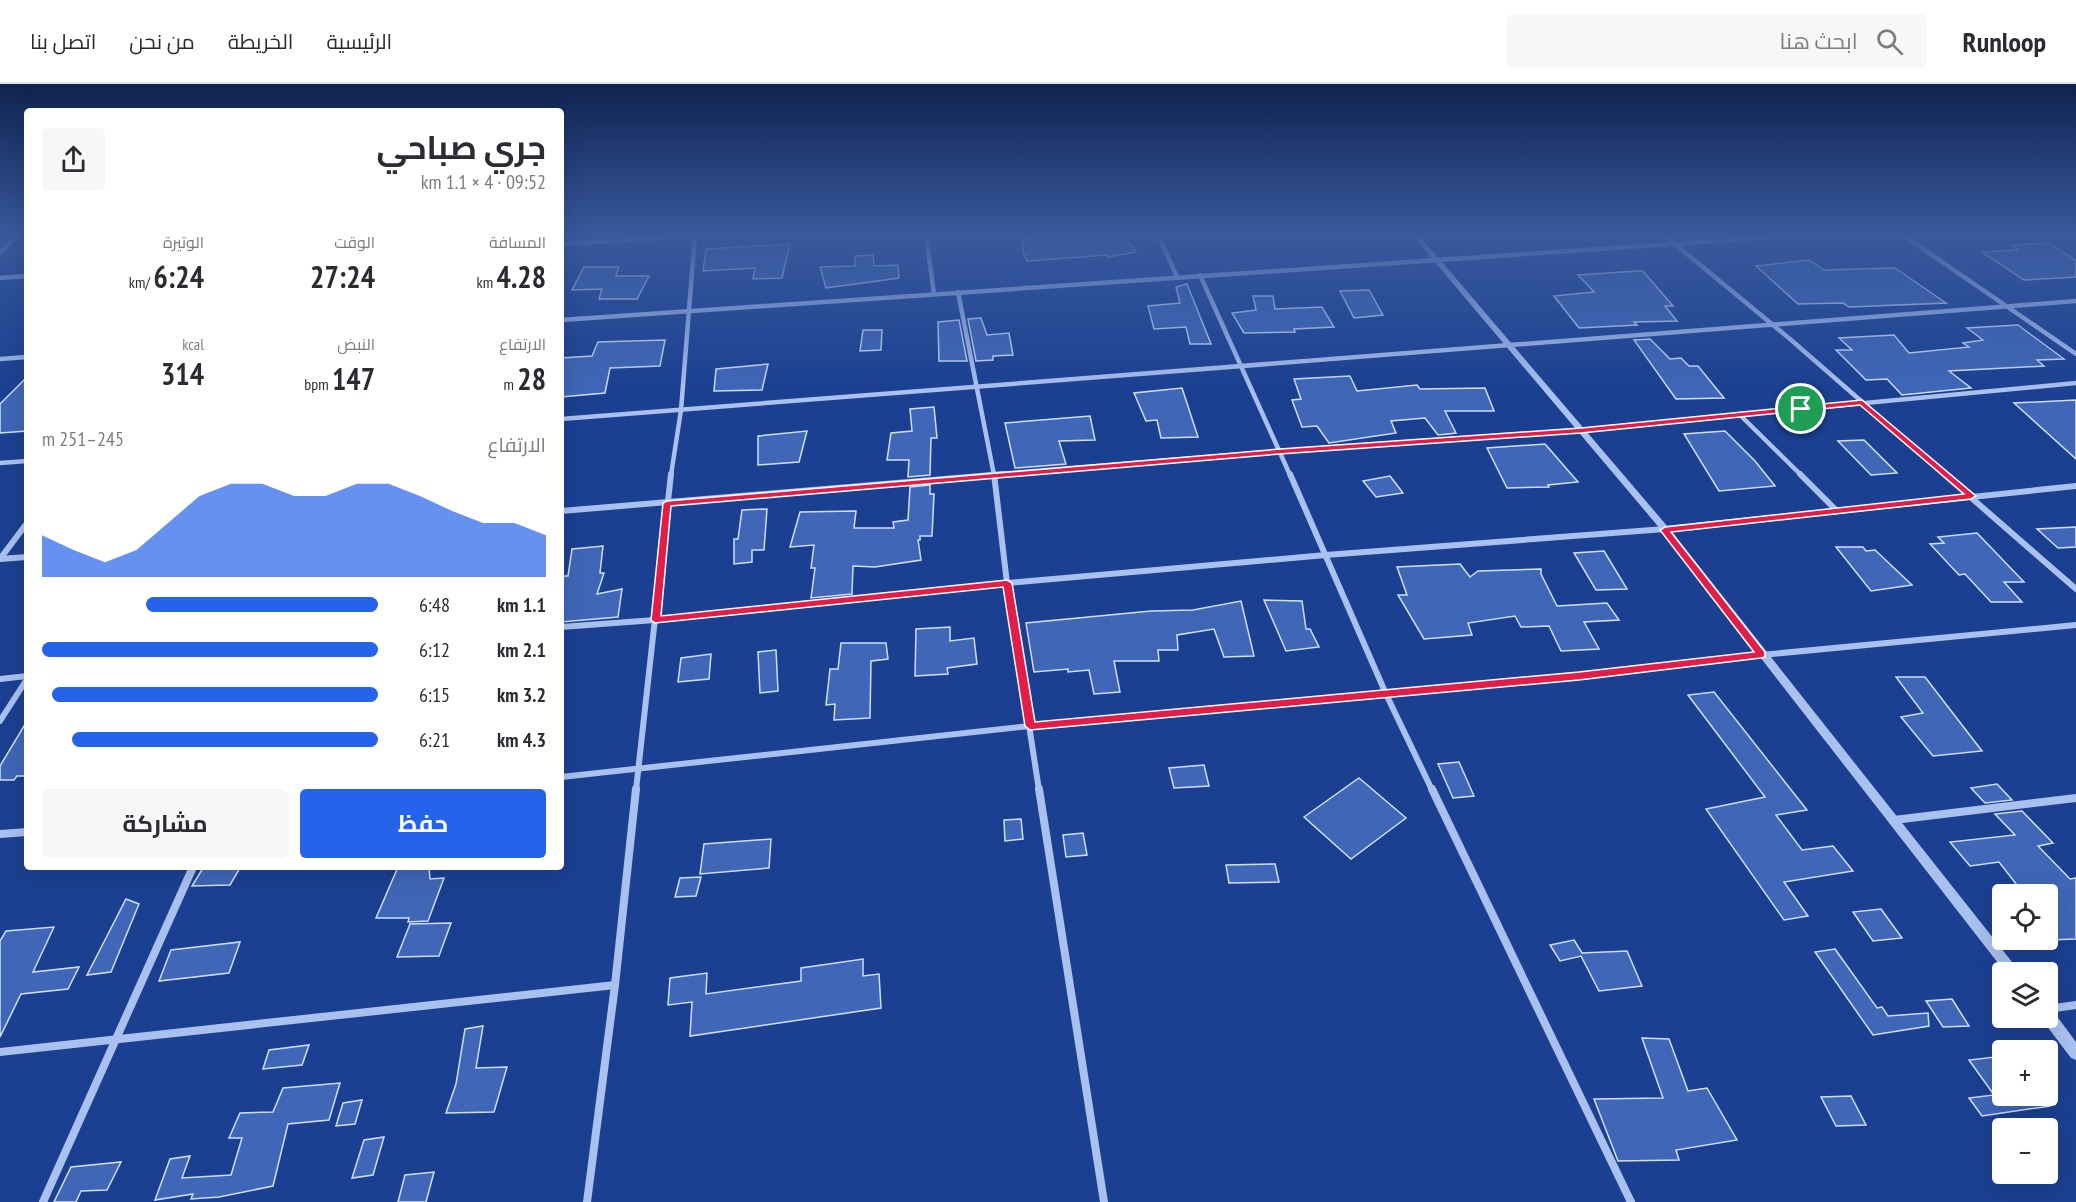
<!DOCTYPE html>
<html lang="ar">
<meta charset="utf-8">
<style>
:root{--surface:#fff;--page:#f7f7f7;--text:#2b2b33;--muted:#7c7c81;--line:#e1e1e2;--accent:#2563eb}
body{margin:0;font-family:"PT Sans Narrow",Cairo,sans-serif;background:var(--page);color:var(--text);direction:rtl;height:100vh;display:flex;flex-direction:column;font-size:22px;white-space:nowrap}
*{box-sizing:border-box;margin:0}
p{font-size:20px;color:var(--muted)}
.icon{flex:none;width:33px;height:33px;fill:none;stroke:currentColor;stroke-width:2;stroke-linecap:round;stroke-linejoin:round}
.map{position:relative;flex:1;overflow:hidden;direction:ltr}
.details{position:absolute;left:24px;top:24px;width:540px;height:762px;display:flex;flex-direction:column;background:var(--surface);border-radius:6px;box-shadow:0 6px 24px #0002;direction:rtl}
.details>*{flex:none}
.fabs{position:absolute;left:1992px;top:800px;display:grid;gap:12px}
.fabs a{display:grid;place-items:center;width:66px;height:66px;border-radius:6px;background:var(--surface);box-shadow:0 6px 24px #0002;font-size:30px}
.pin{position:absolute;display:grid;place-items:center;width:51px;height:51px;color:#fff;margin:-26px;border:3px solid #fff;border-radius:50%;box-shadow:0 2px 6px #0007}
.round{display:grid;place-items:center;flex:none;width:63px;height:63px;border-radius:6px;background:var(--page)}
.summary{display:flex;align-items:center;justify-content:space-between;height:102px;padding:0 18px}
h1{font-size:33px;font-weight:700;line-height:45px}
.figures{display:grid;grid-template-columns:repeat(3,1fr);gap:9px;height:102px;padding:6px 18px}
.figures div{display:grid;align-content:center}
.figures b{font-size:30px;font-weight:700}
.figures small{font-size:16px;font-weight:400}
.figures p{font-size:16px}
.chart{height:168px;padding:12px 18px}
.chart p{display:flex;justify-content:space-between}
.chart svg{width:100%;height:108px;margin-top:6px;fill:var(--accent);opacity:.7}
.action{display:flex;gap:12px;margin-top:auto;padding:12px 18px}
.action a{flex:1;height:69px;border-radius:6px;background:var(--accent);color:#fff;font-size:24px;font-weight:700;line-height:69px;text-align:center}
.action a+a{background:var(--page);color:var(--text)}
ul{padding:0 18px;list-style:none;font-size:20px}
li{display:grid;grid-template-columns:96px 72px 1fr;align-items:center;height:45px}
li i{height:15px;border-radius:8px;background:var(--accent)}
header{display:flex;align-items:center;gap:36px;box-sizing:border-box;height:84px;padding:0 30px;background:var(--surface);border-bottom:2px solid var(--line)}
header strong{font-size:28px}
nav{display:flex;gap:33px;margin-inline-start:auto;font-size:21px}
.search{width:420px;height:54px;background:var(--page);display:flex;align-items:center;gap:15px;box-sizing:border-box;padding:0 21px;border-radius:6px;color:var(--muted);font-size:22px}
.map>svg:first-child{display:block}
.building{fill:#3f66b7;stroke:#d0defa;stroke-width:1.5}
.lines{fill:none;stroke-linecap:round;stroke-linejoin:round}
.minor-far2{stroke:#aac0ef;stroke-width:4.5}
.minor-far1{stroke:#aac0ef;stroke-width:6}
.minor{stroke:#aac0ef;stroke-width:8}
.tertiary{fill:#aac0ef;fill-rule:evenodd}
.route{fill:#e11d48;stroke:#fff;stroke-width:1.5;fill-rule:evenodd}
</style>
<header>
<strong>Runloop</strong>
<div class="search"><svg class="icon" aria-label="search" viewBox="0 0 24 24"><circle cx="10" cy="10" r="6"/><path d="M15 15l6 6"/></svg>ابحث هنا</div>
<nav><a>الرئيسية</a><a>الخريطة</a><a>من نحن</a><a>اتصل بنا</a></nav>
</header>
<div class="map">
<svg width="2076" height="1118" viewBox="0 0 2076 1118">
<rect width="100%" height="100%" fill="#1b4091"/>
<g class="building">
<polygon points="1078,151 1123,151 1136,168 1108,173 1107,171 1027,177 1023,168 1022,155"/>
<polygon points="2050,159 2076,177 2076,193 2024,196 1982,168 2018,166 2011,161"/>
<polygon points="790,160 782,194 753,195 755,184 703,187 706,165"/>
<polygon points="873,171 874,182 898,181 899,194 826,204 820,183 855,182 855,172"/>
<polygon points="1809,176 1824,186 1895,184 1946,219 1849,223 1843,219 1798,220 1756,182"/>
<polygon points="584,183 619,183 616,192 649,192 637,215 599,215 602,205 572,206"/>
<polygon points="1637,187 1643,187 1673,222 1665,222 1677,237 1634,238 1637,241 1579,244 1554,212 1594,208 1578,191"/>
<polygon points="1187,200 1211,260 1190,260 1186,243 1154,245 1148,222 1180,219 1176,203"/>
<polygon points="1369,206 1383,231 1354,234 1340,207"/>
<polygon points="1253,212 1273,212 1275,225 1322,223 1334,243 1294,245 1295,248 1244,249 1232,229 1256,226"/>
<polygon points="981,234 987,251 1009,249 1013,271 993,272 993,276 976,277 968,235"/>
<polygon points="959,236 967,277 939,277 938,238"/>
<polygon points="2018,241 2064,275 2037,276 2044,282 1949,287 1971,304 1902,311 1887,295 1866,296 1836,266 1852,266 1839,254 1894,251 1909,269 1969,263 1963,259 1983,256 1967,244"/>
<polygon points="863,246 882,246 881,266 860,267"/>
<polygon points="1650,255 1670,275 1681,274 1689,282 1698,282 1724,314 1676,315 1634,256"/>
<polygon points="665,256 660,282 610,284 605,309 561,313 561,274 592,272 598,258"/>
<polygon points="768,280 762,306 714,307 716,285"/>
<polygon points="1350,292 1357,307 1417,301 1420,305 1485,304 1494,327 1445,327 1456,349 1438,351 1425,334 1391,337 1396,349 1329,359 1317,342 1302,343 1292,316 1301,315 1294,295"/>
<polygon points="27,293 27,347 0,349 0,320"/>
<polygon points="1182,304 1198,353 1161,354 1157,336 1146,337 1134,309"/>
<polygon points="2076,316 2076,375 2014,319"/>
<polygon points="934,323 937,354 931,354 930,391 908,393 909,376 887,376 891,349 912,347 910,325"/>
<polygon points="1090,332 1095,356 1059,357 1066,380 1015,384 1005,339"/>
<polygon points="807,347 799,378 758,381 758,352"/>
<polygon points="1725,347 1755,377 1775,402 1719,407 1684,350"/>
<polygon points="1864,356 1897,389 1871,391 1838,357"/>
<polygon points="1545,360 1578,398 1548,401 1549,403 1507,404 1487,364"/>
<polygon points="1390,392 1403,409 1376,413 1363,397"/>
<polygon points="930,401 930,410 934,410 932,452 920,452 920,456 918,456 921,476 875,483 853,482 852,510 811,514 815,484 811,484 814,461 790,463 800,428 856,427 854,444 894,444 893,438 908,436 910,403"/>
<polygon points="767,425 764,466 752,466 752,478 734,480 734,455 738,455 742,426"/>
<polygon points="2076,443 2076,463 2058,464 2037,445"/>
<polygon points="1977,449 2024,498 2004,498 2022,518 1991,518 1965,490 1959,491 1930,460 1944,459 1938,453"/>
<polygon points="603,462 600,489 604,489 597,510 622,505 618,533 561,538 561,492 568,492 572,465"/>
<polygon points="1836,463 1863,463 1866,467 1875,466 1912,501 1871,507"/>
<polygon points="1604,467 1627,505 1596,506 1574,469"/>
<polygon points="1460,480 1470,493 1478,487 1541,485 1541,490 1557,522 1607,519 1619,536 1584,538 1599,565 1561,567 1549,542 1521,543 1515,532 1468,539 1472,551 1424,555 1398,511 1407,511 1397,483"/>
<polygon points="1264,516 1302,517 1306,545 1310,545 1319,563 1286,567"/>
<polygon points="1241,517 1254,572 1224,573 1214,545 1177,551 1178,566 1158,566 1159,577 1114,577 1120,608 1094,610 1089,586 1068,588 1068,585 1034,588 1026,539 1151,527 1193,526"/>
<polygon points="950,543 950,557 974,554 977,580 947,584 948,590 915,592 916,545"/>
<polygon points="841,559 886,559 888,575 871,577 870,634 834,636 835,620 826,621 830,585 838,585"/>
<polygon points="776,566 778,607 760,609 758,568"/>
<polygon points="711,570 709,595 678,598 681,574"/>
<polygon points="1896,593 1925,593 1982,667 1933,672 1901,633 1923,629"/>
<polygon points="1714,608 1807,726 1776,731 1802,766 1833,762 1853,787 1784,798 1808,832 1784,836 1706,725 1765,713 1688,611"/>
<polygon points="27,637 27,692 17,692 14,696 0,696 0,682"/>
<polygon points="1459,678 1474,712 1453,714 1438,680"/>
<polygon points="1204,681 1209,702 1174,704 1169,684"/>
<polygon points="1359,694 1406,734 1351,775 1304,733"/>
<polygon points="1997,700 2012,716 1985,719 1971,704"/>
<polygon points="2022,727 2053,759 2038,762 2070,795 2076,794 2076,855 2048,856 2048,810 2024,810 1999,778 1970,782 1950,758 2015,751 1995,730"/>
<polygon points="1021,735 1023,755 1005,757 1004,736"/>
<polygon points="1083,749 1087,771 1066,773 1063,751"/>
<polygon points="771,755 769,784 700,790 704,760"/>
<polygon points="1275,780 1279,798 1229,799 1226,781"/>
<polygon points="398,783 429,783 430,795 444,794 428,837 408,838 409,834 376,834"/>
<polygon points="203,784 240,784 230,801 192,802"/>
<polygon points="701,793 696,812 675,813 680,794"/>
<polygon points="126,815 139,820 111,888 87,891"/>
<polygon points="1881,825 1902,854 1873,857 1853,828"/>
<polygon points="451,839 439,872 397,873 410,840"/>
<polygon points="54,843 33,888 79,883 68,905 21,910 0,953 0,857 6,847"/>
<polygon points="1574,856 1582,869 1627,867 1642,902 1599,907 1581,872 1560,877 1550,861"/>
<polygon points="240,858 229,889 159,897 171,866"/>
<polygon points="1835,865 1877,924 1882,923 1888,932 1928,929 1929,942 1873,951 1815,868"/>
<polygon points="863,875 863,892 879,890 881,924 690,952 692,918 668,921 670,894 707,889 706,910 801,897 801,884"/>
<polygon points="1952,915 1969,942 1943,943 1926,917"/>
<polygon points="483,942 476,984 507,983 494,1028 446,1029 456,1000 465,945"/>
<polygon points="1642,954 1669,955 1688,1007 1707,1004 1737,1056 1676,1066 1679,1076 1618,1077 1594,1015 1663,1014"/>
<polygon points="309,961 302,981 263,985 269,966"/>
<polygon points="1995,973 2002,983 2002,1011 2049,1011 2050,1022 1982,1032 1969,1014 1994,1011 1969,976"/>
<polygon points="340,999 329,1036 288,1040 273,1102 219,1113 191,1115 193,1110 155,1116 170,1075 190,1072 182,1094 231,1091 242,1054 229,1054 240,1029 273,1028 283,1004"/>
<polygon points="1851,1012 1866,1041 1836,1042 1821,1013"/>
<polygon points="362,1016 355,1040 336,1042 343,1019"/>
<polygon points="384,1053 373,1091 352,1094 364,1056"/>
<polygon points="121,1078 107,1106 81,1107 76,1118 54,1118 71,1083"/>
<polygon points="434,1088 426,1118 398,1118 405,1091"/>
</g>
<g class="lines">
<g class="minor-far2">
<polyline points="926,151 934,210"/>
<polyline points="1158,151 1177,193"/>
<polyline points="1664,151 1790,255 1946,391"/>
<polyline points="1903,151 2076,270"/>
<polyline points="561,160 708,151"/>
<polyline points="0,168 18,151"/>
<polyline points="1200,191 1290,391"/>
<polyline points="0,194 27,192"/>
<polyline points="958,208 994,391"/>
<polyline points="561,236 1802,151"/>
<polyline points="0,275 27,273"/>
<polyline points="1739,330 1801,391"/>
<polyline points="561,335 2076,217"/>
<polyline points="0,379 27,377"/>
<polyline points="671,391 681,326 695,151"/>
<polyline points="986,391 1280,367 1581,346 2076,299"/>
</g>
<g class="minor-far1">
<polyline points="994,390 1007,499 1039,706"/>
<polyline points="1290,390 1386,610 1432,706"/>
<polyline points="1800,390 1837,427"/>
<polyline points="1944,390 2076,505"/>
<polyline points="561,427 1004,390"/>
<polyline points="0,475 27,439"/>
<polyline points="0,475 27,473"/>
<polyline points="561,543 655,536 1007,499 1326,471 1665,445 2076,402"/>
<polyline points="0,595 27,592"/>
<polyline points="0,637 27,595"/>
<polyline points="561,693 1030,642 1579,592 1761,571 2076,541"/>
<polyline points="636,706 671,390"/>
</g>
<g class="minor">
<polyline points="1039,705 1104,1118"/>
<polyline points="1432,705 1631,1118"/>
<polyline points="1894,736 2076,714"/>
<polyline points="0,750 27,748"/>
<polyline points="2048,925 2076,921"/>
<polyline points="0,968 615,901"/>
<polyline points="43,1118 193,783"/>
<polyline points="587,1118 615,901 636,705"/>
</g>
<g class="tertiary">
<polygon points="1412,151 1419,151 1668,443 2020,888 2005,888 1662,447"/>
<polygon points="2048,925 2053,927 2076,958 2076,976 2071,974 2043,937 2042,933 2048,933"/>
</g>
</g>
<linearGradient id="sky" x2="0" y2="1"><stop stop-color="#0f2350"/><stop offset="0.49" stop-color="#39599d"/><stop offset="1" stop-color="#39599d" stop-opacity="0"/></linearGradient>
<rect width="2076" height="307" fill="url(#sky)"/>
<path class="route" d="M1862,316L1976,412L1971,415L1671,448L1765,568V573L1761,574L1579,596L1030,646L1025,642L1003,503L655,539L651,536L663,419L667,417L1280,365L1581,344ZM1860,321L1964,410L1665,443L1660,446L1754,568L1579,588L1035,638L1012,499L1007,496L661,532L671,422L1280,370L1581,349Z"/>
</svg>
<div class="fabs">
<a><svg class="icon" aria-label="locate" viewBox="0 0 24 24"><circle cx="12" cy="12" r="6"/><path d="M12 2v4M12 18v4M2 12h4M18 12h4"/></svg></a>
<a><svg class="icon" aria-label="layers" viewBox="0 0 24 24"><path d="M12 4l9 5-9 5-9-5zM3 14l9 5 9-5"/></svg></a>
<a>+</a>
<a>−</a>
</div>
<div class="pin" style="left:1801px;top:325px;background:#1e9e55"><svg class="icon" aria-label="arrive" viewBox="0 0 24 24"><path d="M6 21V4h12l-3 4 3 4H6"/></svg></div>
<section class="details">
<div class="summary"><div><h1>جري صباحي</h1><p>09:52 · 4 × 1.1 km</p></div><a class="round"><svg class="icon" aria-label="share" viewBox="0 0 24 24"><path d="M12 15V3M7 8l5-5 5 5M5 13v7h14v-7"/></svg></a></div>
<div class="figures">
<div><p>المسافة</p><b>4.28<small> km</small></b></div>
<div><p>الوقت</p><b>27:24</b></div>
<div><p>الوتيرة</p><b>6:24<small> /km</small></b></div>
</div>
<div class="figures">
<div><p>الارتفاع</p><b>28<small> m</small></b></div>
<div><p>النبض</p><b>147<small> bpm</small></b></div>
<div><p>kcal</p><b>314</b></div>
</div>
<div class="chart"><p><span>الارتفاع</span>245–251 m</p>
<svg viewBox="0 0 160 44" preserveAspectRatio="none"><path d="M0 44V27L10 33L20 38L30 33L40 22L50 11L60 6L70 6L80 11L90 11L100 6L110 6L120 11L130 17L140 22L150 22L160 27V44z"/></svg>
</div>
<ul>
<li><b>1.1 km</b>6:48<i style="width:69%"></i></li>
<li><b>2.1 km</b>6:12<i style="width:100%"></i></li>
<li><b>3.2 km</b>6:15<i style="width:97%"></i></li>
<li><b>4.3 km</b>6:21<i style="width:91%"></i></li>
</ul>
<div class="action"><a>حفظ</a><a>مشاركة</a></div>
</section>
</div>
